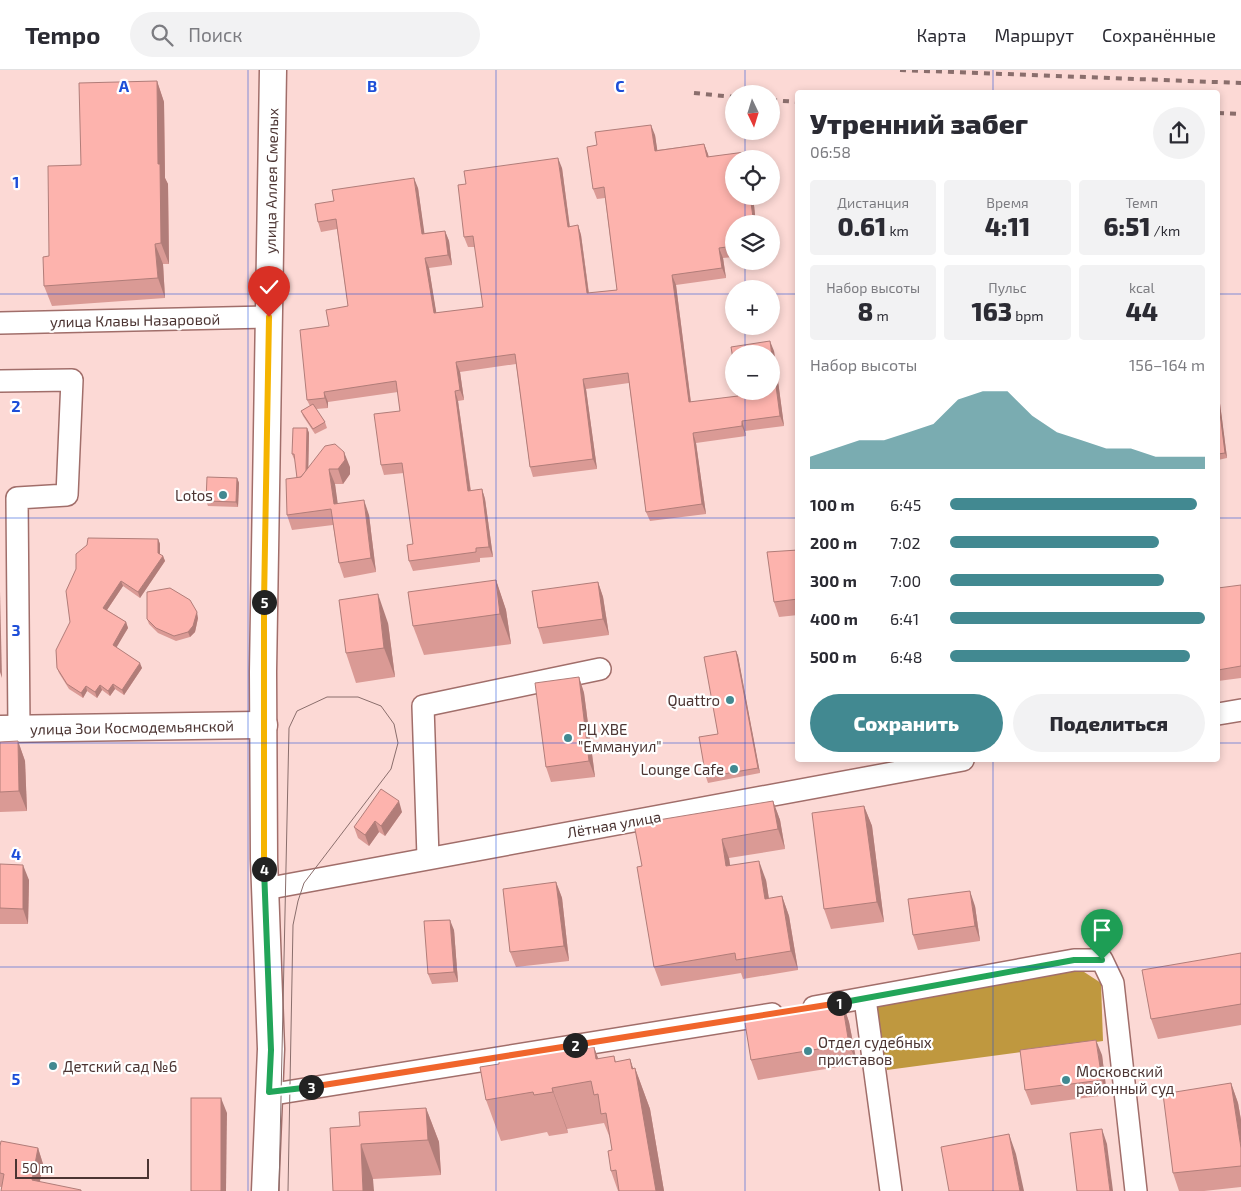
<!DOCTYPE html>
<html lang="ru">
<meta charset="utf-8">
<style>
:root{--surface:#fff;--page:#f2f2f3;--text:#2b2b33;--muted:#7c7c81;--line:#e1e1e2;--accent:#428991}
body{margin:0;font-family:"Exo 2",sans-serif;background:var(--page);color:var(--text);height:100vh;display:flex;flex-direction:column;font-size:19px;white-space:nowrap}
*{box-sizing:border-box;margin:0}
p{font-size:16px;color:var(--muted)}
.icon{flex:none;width:28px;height:28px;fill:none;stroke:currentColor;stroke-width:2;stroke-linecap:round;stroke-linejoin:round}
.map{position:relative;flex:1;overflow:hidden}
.sheet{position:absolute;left:795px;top:20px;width:425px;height:672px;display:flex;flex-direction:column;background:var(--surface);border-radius:5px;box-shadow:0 2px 8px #0003}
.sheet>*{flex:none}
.needle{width:32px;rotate:176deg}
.controls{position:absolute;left:725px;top:15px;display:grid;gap:10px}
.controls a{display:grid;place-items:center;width:55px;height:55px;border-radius:50%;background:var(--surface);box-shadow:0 2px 8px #0003;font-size:25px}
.scale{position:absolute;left:15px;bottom:12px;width:134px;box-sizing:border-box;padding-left:5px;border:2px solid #4b3432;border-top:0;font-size:14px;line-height:18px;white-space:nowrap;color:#4b3432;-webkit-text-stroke:4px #fff;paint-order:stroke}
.pin{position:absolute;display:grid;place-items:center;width:42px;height:42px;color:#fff;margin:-51px -21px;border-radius:50% 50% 50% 0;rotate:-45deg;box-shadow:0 0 5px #0007}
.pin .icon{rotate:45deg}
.km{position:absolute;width:25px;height:25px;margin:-12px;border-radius:50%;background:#222;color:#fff;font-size:14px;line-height:25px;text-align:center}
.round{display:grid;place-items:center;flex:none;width:52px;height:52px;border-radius:26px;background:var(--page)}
.headline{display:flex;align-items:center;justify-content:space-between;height:85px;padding:0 15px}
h1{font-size:28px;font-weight:800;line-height:38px}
.stats{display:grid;grid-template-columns:repeat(3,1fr);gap:8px;height:85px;padding:5px 15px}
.stats div{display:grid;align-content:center;border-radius:5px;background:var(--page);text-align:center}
.stats b{font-size:25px;font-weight:800}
.stats small{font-size:14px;font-weight:400}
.stats p{font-size:14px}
.chart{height:140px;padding:10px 15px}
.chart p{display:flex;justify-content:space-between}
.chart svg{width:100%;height:90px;margin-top:5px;fill:var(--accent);opacity:.7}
.cta{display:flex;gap:10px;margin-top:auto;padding:10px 15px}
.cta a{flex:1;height:58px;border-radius:30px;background:var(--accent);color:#fff;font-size:20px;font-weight:800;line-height:58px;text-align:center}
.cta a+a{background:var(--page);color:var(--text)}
ul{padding:0 15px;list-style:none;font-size:16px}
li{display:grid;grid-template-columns:80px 60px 1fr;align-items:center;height:38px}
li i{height:12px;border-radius:6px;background:var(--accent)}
header{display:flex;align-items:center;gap:30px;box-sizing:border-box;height:70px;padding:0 25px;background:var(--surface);border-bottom:1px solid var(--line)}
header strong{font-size:24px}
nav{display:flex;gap:28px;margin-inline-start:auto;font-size:18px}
.search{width:350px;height:45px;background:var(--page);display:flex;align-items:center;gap:12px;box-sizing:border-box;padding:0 18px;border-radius:28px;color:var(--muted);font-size:19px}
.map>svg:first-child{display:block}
.forest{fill:#bf983f}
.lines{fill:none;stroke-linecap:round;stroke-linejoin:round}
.minor-casing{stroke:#a16e6a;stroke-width:24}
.major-casing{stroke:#a16e6a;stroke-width:29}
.minor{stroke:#fff;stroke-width:21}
.major{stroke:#fff;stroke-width:26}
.tram{stroke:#8a6e6c;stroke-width:1}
.rail{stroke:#8a6e6c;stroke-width:4;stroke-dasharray:6 6;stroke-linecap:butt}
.wall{fill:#da9a95}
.shaded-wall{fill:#b17d79}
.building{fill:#fdb3ad;stroke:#b17d79}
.split-1-casing{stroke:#fff;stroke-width:10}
.split-2-casing{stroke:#fff;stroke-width:10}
.split-3-casing{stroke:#fff;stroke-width:10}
.split-4-casing{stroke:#fff;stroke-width:10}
.split-5-casing{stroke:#fff;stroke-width:10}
.split-6-casing{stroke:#fff;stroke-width:10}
.split-1{stroke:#22a559;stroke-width:6}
.split-2{stroke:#f0652b;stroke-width:6}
.split-3{stroke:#f0652b;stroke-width:6}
.split-4{stroke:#22a559;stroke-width:6}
.split-5{stroke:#f5b400;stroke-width:6}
.split-6{stroke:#f5b400;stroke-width:6}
.grid{fill:none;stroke:#1d4ed8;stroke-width:1;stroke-opacity:0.55}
.poi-dot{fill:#428991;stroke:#fff;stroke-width:2}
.labels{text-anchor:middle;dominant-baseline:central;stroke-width:4.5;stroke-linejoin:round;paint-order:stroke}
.street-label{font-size:15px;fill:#4b3432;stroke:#fff}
.poi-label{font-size:15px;fill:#4b3432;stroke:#fff;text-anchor:start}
.grid-label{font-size:16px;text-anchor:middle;font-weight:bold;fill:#1d4ed8;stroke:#fff;stroke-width:4.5;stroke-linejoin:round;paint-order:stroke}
</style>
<header>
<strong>Tempo</strong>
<div class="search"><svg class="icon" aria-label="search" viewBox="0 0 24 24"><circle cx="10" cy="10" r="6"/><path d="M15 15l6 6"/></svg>Поиск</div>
<nav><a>Карта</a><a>Маршрут</a><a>Сохранённые</a></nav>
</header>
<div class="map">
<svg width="1241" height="1121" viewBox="0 0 1241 1121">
<rect width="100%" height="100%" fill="#fcd9d5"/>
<polygon class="forest" points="1081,900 1101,913 1103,971 887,1000 875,937"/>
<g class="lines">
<g class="minor-casing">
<g id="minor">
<polyline points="0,253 269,247"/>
<polyline points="0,311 72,310 67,425 17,428 19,659"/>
<polyline points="1218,644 1241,640"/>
<polyline points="428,787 423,636 600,599"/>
<polyline points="265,819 963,690"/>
<polyline points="865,929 891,1121"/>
<polyline points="814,937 1074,890 1102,890 1113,913 1136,1121"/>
<polyline points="269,1023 280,1023 772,944"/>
</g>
</g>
<g class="major-casing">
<g id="major">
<polyline points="0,659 264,655"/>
<polyline points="265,1121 271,979 264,789 263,602 273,0"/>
</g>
</g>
<use href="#minor" class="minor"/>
<use href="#major" class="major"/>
<polyline class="tram" points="279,1121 289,658 297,641 327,627 358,627 381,636 394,654 398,673 391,699 304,813 298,831 293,855 288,1121"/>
<g class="rail">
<polyline points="900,0 1241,13"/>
<polyline points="694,23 734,27"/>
<polyline points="771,30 798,32"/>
<polyline points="1218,43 1241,44"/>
</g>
</g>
<g class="wall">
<polygon points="157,11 164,32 165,108 168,114 169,194 163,194 165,228 52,236 44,216 49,186 81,95"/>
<polygon points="655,65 657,80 704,74 709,87 745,82 747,89 734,89 753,126 756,154 734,154 734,187 723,188 726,208 676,215 691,332 738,326 774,281 784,356 745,361 746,366 696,373 706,444 650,451 646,442 629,313 586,319 597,399 533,407 530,397 516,294 460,302 464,330 458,331 471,421 482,419 485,429 493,487 480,488 480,492 413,501 409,491 413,474 404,403 384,405 381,395 400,341 398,322 328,332 328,338 316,339 325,352 327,358 315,364 303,346 301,341 310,336 307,330 329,256 348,236 337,159 321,162 318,152 334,131 418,118 424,163 445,161 449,171 452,195 429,198 436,243 483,237 475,177 468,177 464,167 562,98 570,157 578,155 581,165 589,223 617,220 605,128 597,129 593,119"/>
<polygon points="1218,318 1227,388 1218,390"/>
<polygon points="307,358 309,363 308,398 350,397 350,404 343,414 335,414 337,433 369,445 376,502 344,508 339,493 333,455 292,460 287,445 297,408 295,389 294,389 292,384"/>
<polygon points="237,408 239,413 238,437 208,436 206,431"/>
<polygon points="158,469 160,474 160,485 163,486 165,491 140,528 123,516 107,540 126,552 128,558 116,577 142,598 124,625 115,619 110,626 102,620 97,628 87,621 83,628 69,619 59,603 57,598 56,580"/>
<polygon points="798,480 798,545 779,547 774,532"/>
<polygon points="496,510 506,540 511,574 424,585 413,556"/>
<polygon points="598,512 603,527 609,565 543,574 538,558"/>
<polygon points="1241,515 1241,608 1218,611 1218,565"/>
<polygon points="198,548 195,562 190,567 176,571 158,563 149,554 147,549"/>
<polygon points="388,553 395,607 356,613 346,583"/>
<polygon points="736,581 738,586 760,703 708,713 706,707 718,664"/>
<polygon points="579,607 584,623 595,707 551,712 546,697"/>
<polygon points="18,671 25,691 27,741 0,742 0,672"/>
<polygon points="773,731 780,750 785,779 729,788 730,795 766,810 769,829 782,826 789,846 798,900 743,909 741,903 661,916 654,897 642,796"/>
<polygon points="864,736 872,756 884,852 831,859 824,839"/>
<polygon points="402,742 385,766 379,762 369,776 358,768 354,757"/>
<polygon points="0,794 29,810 28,854 0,854"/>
<polygon points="556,812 562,828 569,891 516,897 510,882"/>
<polygon points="975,836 980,871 918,880 913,865"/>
<polygon points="454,860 458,912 432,914 428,904"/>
<polygon points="1241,883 1241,955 1158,969 1151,949"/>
<polygon points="842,931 849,952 857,994 758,1010 751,990"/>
<polygon points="594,977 598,989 614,986 616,992 630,989 633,999 635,998 650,1039 664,1121 618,1121 611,1101 612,1080 610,1068 604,1053 567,1059 568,1063 549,1066 547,1062 501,1071 486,1030 575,980"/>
<polygon points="1102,985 1107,1025 1031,1035 1025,1020"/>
<polygon points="1231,1013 1238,1033 1241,1050 1241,1117 1204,1121 1179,1121 1173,1103"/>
<polygon points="426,1038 439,1072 441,1105 373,1109 333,1121 360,1056"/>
<polygon points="0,1076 38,1078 43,1094 40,1111 0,1117"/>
</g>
<g class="shaded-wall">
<polygon points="157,11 164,32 165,108 168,114 169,194 161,173 158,94"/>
<polygon points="651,55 655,65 659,91 655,81"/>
<polygon points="704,74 708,84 710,97 707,87"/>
<polygon points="558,88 562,98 571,167 568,157"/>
<polygon points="414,108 418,118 426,174 422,164"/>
<polygon points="750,126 753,126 756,154 754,154"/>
<polygon points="578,155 581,165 590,233 587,223"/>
<polygon points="445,161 449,171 452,195 448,185"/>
<polygon points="155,174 163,194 165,228 158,208"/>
<polygon points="719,178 723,188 726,208 722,198"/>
<polygon points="425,188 429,198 438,253 434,243"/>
<polygon points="672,205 676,215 692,342 689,332"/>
<polygon points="770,271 774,281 784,356 780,346"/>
<polygon points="456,292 460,302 464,330 460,320"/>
<polygon points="583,309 586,319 597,399 593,389"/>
<polygon points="1218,318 1227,388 1225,383 1218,327"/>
<polygon points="455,321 458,331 472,431 468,421"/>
<polygon points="324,322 328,332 328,338 325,328"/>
<polygon points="742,351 745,361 746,366 742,356"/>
<polygon points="307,358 309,363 308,416 306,411"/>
<polygon points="693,363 696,373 706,444 702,434"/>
<polygon points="344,382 350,397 350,404 343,414 338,399"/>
<polygon points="329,399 335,414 340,449 334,434"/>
<polygon points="237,408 239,413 238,437 236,432"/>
<polygon points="482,419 485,429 493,487 489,477"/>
<polygon points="364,430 369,445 376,502 371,488"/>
<polygon points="158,469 160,474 160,489 158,483"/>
<polygon points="163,486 165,491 140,528 138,522"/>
<polygon points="496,510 506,540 511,574 500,544"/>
<polygon points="121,511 123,516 105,543 103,538"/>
<polygon points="598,512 603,527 609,565 603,549"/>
<polygon points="0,521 2,608 0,602"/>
<polygon points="378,524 388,553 395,607 384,578"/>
<polygon points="197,542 198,548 195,562 190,567 188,562"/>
<polygon points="126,552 128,558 115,580 113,575"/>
<polygon points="736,581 738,586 760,703 758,698"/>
<polygon points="140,593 142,598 124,625 122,620"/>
<polygon points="579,607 584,623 595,707 589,691"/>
<polygon points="113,614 115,619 110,626 108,621"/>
<polygon points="100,615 102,620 97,628 95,622"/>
<polygon points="86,616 87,621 83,628 81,623"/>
<polygon points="18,671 25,691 27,741 19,721"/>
<polygon points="399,731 402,742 385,766 381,756"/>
<polygon points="773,731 780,750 785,779 778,759"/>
<polygon points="864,736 872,756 884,852 877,832"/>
<polygon points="375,751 379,762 369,776 365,765"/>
<polygon points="722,769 729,788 733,815 726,796"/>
<polygon points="759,791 766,810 772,849 765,829"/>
<polygon points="23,795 29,810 28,854 23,839"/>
<polygon points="556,812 562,828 569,891 564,876"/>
<polygon points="970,821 975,836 980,871 975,856"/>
<polygon points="782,826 789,846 798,900 791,881"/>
<polygon points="450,850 454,860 458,912 454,902"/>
<polygon points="842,931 849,952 857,994 849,974"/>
<polygon points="1096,970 1102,985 1107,1025 1102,1010"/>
<polygon points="594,977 609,1018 596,989"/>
<polygon points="630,989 636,1007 635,998 650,1039 664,1121 656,1121"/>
<polygon points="1231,1013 1238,1033 1241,1050 1241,1078"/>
<polygon points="552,1018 567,1059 568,1063 553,1022"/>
<polygon points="221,1028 227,1043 226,1121 221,1121"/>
<polygon points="426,1038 439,1072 441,1105 428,1070"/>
<polygon points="1102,1059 1107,1074 1113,1121 1110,1121"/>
<polygon points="1009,1064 1016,1084 1024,1121 1020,1121"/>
<polygon points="361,1074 373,1109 374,1121 363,1121"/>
<polygon points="38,1078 43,1094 38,1121 32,1110"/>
</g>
<g class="building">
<polygon points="157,11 158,94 160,94 161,173 155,174 158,208 44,216 43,187 49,186 48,96 81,95 79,13"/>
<polygon points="651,55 655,81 704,74 707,87 745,82 745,89 734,89 734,126 750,126 754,154 734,154 734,176 719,178 722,198 672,205 689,332 738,326 737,321 771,321 771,284 734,284 734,295 731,277 770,271 780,346 742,351 742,356 693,363 702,434 646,442 628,303 583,309 593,389 530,397 515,284 456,292 460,320 455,321 468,421 482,419 489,477 476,478 476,482 409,491 407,475 413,474 402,393 381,395 374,344 400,341 396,311 324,322 325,328 307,330 300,260 329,256 326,240 348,236 336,149 318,152 315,134 334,131 332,120 414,108 422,164 445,161 448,185 425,188 434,243 483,237 473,166 464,167 458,115 466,114 464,101 558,88 568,157 578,155 587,223 617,220 604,117 593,119 587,77 597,75 595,62"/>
<polygon points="1218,327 1225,383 1218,384"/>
<polygon points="313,334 325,352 313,359 301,341"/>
<polygon points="293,358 307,358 306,401 301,407 297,408 294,384 292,384"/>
<polygon points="335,374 344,382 345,390 338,399 329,399 334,434 364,430 371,488 339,493 331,439 287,445 286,409 301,407 325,376"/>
<polygon points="207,407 237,408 236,432 206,431"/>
<polygon points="88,468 158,469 158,483 163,486 138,522 121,511 103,538 126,552 113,575 140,593 122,620 113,614 108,621 100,615 95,622 86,616 81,623 67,614 57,598 56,580 70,552 66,521 76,499 76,484 87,475"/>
<polygon points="798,480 798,529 774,532 767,482"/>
<polygon points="496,510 500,544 413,556 408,522"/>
<polygon points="598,512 603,549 538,558 532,521"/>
<polygon points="1241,515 1241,596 1218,600 1218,518"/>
<polygon points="170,518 190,530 197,542 193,556 188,562 174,566 156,558 147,549 147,522"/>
<polygon points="378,524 384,578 346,583 339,530"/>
<polygon points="736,581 758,698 706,707 699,667 718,664 704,587"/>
<polygon points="579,607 589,691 546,697 535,613"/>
<polygon points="18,671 19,721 0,722 0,672"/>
<polygon points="381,719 399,731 381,756 375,751 365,765 354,757"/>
<polygon points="773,731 778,759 722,769 726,796 759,791 765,829 782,826 791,881 736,890 735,883 654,897 637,797 642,796 634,754"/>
<polygon points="864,736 877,832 824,839 812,743"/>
<polygon points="0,794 23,795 23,839 0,838"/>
<polygon points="556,812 564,876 510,882 503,819"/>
<polygon points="970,821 975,856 913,865 908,829"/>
<polygon points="450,850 454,902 428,904 424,851"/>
<polygon points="1241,883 1241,934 1151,949 1142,900"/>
<polygon points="842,931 849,974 751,990 744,947"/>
<polygon points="1096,970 1102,1010 1025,1020 1020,980"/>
<polygon points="574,977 575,980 594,977 596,989 614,986 615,992 630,989 632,999 635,998 656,1121 619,1121 616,1100 611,1101 608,1081 612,1080 606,1043 601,1044 598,1024 594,1025 591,1011 552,1018 553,1022 534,1025 533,1022 486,1030 480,997 499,994 499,991"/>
<polygon points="1231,1013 1241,1078 1241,1096 1173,1103 1163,1024"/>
<rect x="191" y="1028" width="30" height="93"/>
<polygon points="426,1038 428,1070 361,1074 363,1121 333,1121 330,1058 360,1056 359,1042"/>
<polygon points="1102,1059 1110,1121 1077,1121 1070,1063"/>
<polygon points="1009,1064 1020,1121 949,1121 941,1077"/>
<polygon points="1,1071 38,1078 32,1110 81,1120 81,1121 1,1121 4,1104 0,1103 0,1076"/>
</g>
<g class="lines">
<g class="split-1-casing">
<polyline id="split-1" points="839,933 1074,890 1102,890"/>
</g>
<g class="split-2-casing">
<polyline id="split-2" points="575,975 839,933"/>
</g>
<g class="split-3-casing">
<polyline id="split-3" points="311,1017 575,975"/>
</g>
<g class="split-4-casing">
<polyline id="split-4" points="264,799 271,980 269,1022 311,1017"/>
</g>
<g class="split-5-casing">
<polyline id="split-5" points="264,532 264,799"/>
</g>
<g class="split-6-casing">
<polyline id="split-6" points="264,532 269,247"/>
</g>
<use href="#split-1" class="split-1"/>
<use href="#split-2" class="split-2"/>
<use href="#split-3" class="split-3"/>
<use href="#split-4" class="split-4"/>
<use href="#split-5" class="split-5"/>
<use href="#split-6" class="split-6"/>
</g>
<path class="grid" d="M248,0V1121M496,0V1121M745,0V24M993,0V22M745,61V89M745,126V154M745,191V219M0,224H734M771,224H798M1218,224H1241M745,256V284M745,321V1121M0,448H798M1218,448H1241M0,673H798M1218,673H1241M993,690V1121M0,897H1241"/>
<g class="poi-dot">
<circle cx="223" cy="425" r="5"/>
<circle cx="730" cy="630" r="5"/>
<circle cx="568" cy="668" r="5"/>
<circle cx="734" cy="699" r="5"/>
<circle cx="808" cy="981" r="5"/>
<circle cx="53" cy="996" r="5"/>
<circle cx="1066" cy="1010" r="5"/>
</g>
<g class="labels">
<g class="street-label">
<text transform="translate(271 111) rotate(-89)">улица Аллея Смелых</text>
<text transform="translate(135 250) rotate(-1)">улица Клавы Назаровой</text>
<text transform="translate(132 657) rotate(-1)">улица Зои Космодемьянской</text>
<text transform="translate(614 754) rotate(-10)">Лётная улица</text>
</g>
<g class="poi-label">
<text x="213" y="425" text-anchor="end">Lotos</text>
<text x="720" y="630" text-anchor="end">Quattro</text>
<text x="578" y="659">РЦ ХВЕ<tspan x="578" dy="17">"Еммануил"</tspan></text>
<text x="724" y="699" text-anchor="end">Lounge Cafe</text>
<text x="818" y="972">Отдел судебных<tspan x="818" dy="17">приставов</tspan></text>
<text x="63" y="996">Детский сад №6</text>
<text x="1076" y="1001">Московский<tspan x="1076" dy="17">районный суд</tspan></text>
</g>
</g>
<g class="grid-label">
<text x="124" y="22">A</text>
<text x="372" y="22">B</text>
<text x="620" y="22">C</text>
<text x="16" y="118">1</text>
<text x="16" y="342">2</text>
<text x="16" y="566">3</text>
<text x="16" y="790">4</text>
<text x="16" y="1015">5</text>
</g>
</svg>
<div class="controls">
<a><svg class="needle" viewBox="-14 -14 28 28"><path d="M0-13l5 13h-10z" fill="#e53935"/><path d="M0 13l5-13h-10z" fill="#7c7c81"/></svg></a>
<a><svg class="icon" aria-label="locate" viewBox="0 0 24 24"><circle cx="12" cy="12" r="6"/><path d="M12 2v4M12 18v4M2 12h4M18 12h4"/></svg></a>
<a><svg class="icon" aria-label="layers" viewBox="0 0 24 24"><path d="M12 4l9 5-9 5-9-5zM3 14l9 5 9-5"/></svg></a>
<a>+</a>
<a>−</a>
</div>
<div class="scale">50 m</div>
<div class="pin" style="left:1102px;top:890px;background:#1e9e55"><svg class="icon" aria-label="arrive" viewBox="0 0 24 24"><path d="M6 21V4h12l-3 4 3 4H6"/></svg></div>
<div class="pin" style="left:269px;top:247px;background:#d93025"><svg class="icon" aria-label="check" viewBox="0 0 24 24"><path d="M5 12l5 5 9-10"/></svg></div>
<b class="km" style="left:839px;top:933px">1</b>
<b class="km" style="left:575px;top:975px">2</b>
<b class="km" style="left:311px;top:1017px">3</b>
<b class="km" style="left:264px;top:799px">4</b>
<b class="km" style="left:264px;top:532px">5</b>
<section class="sheet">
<div class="headline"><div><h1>Утренний забег</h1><p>06:58</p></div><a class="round"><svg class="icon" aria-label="share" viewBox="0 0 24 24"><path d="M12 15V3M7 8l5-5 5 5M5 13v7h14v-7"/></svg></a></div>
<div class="stats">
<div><p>Дистанция</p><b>0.61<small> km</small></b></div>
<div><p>Время</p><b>4:11</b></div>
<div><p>Темп</p><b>6:51<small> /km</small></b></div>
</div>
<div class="stats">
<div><p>Набор высоты</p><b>8<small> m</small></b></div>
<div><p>Пульс</p><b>163<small> bpm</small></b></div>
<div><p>kcal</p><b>44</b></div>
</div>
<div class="chart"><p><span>Набор высоты</span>156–164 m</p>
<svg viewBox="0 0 160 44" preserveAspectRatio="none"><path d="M0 44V38L10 34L20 30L30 30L40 26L50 22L60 10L70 6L80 6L90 18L100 26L110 30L120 34L130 34L140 38L150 38L160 38V44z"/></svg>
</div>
<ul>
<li><b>100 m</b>6:45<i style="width:97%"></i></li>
<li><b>200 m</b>7:02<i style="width:82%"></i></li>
<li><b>300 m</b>7:00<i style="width:84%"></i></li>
<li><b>400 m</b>6:41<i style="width:100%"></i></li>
<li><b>500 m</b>6:48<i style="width:94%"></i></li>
</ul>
<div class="cta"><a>Сохранить</a><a>Поделиться</a></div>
</section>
</div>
